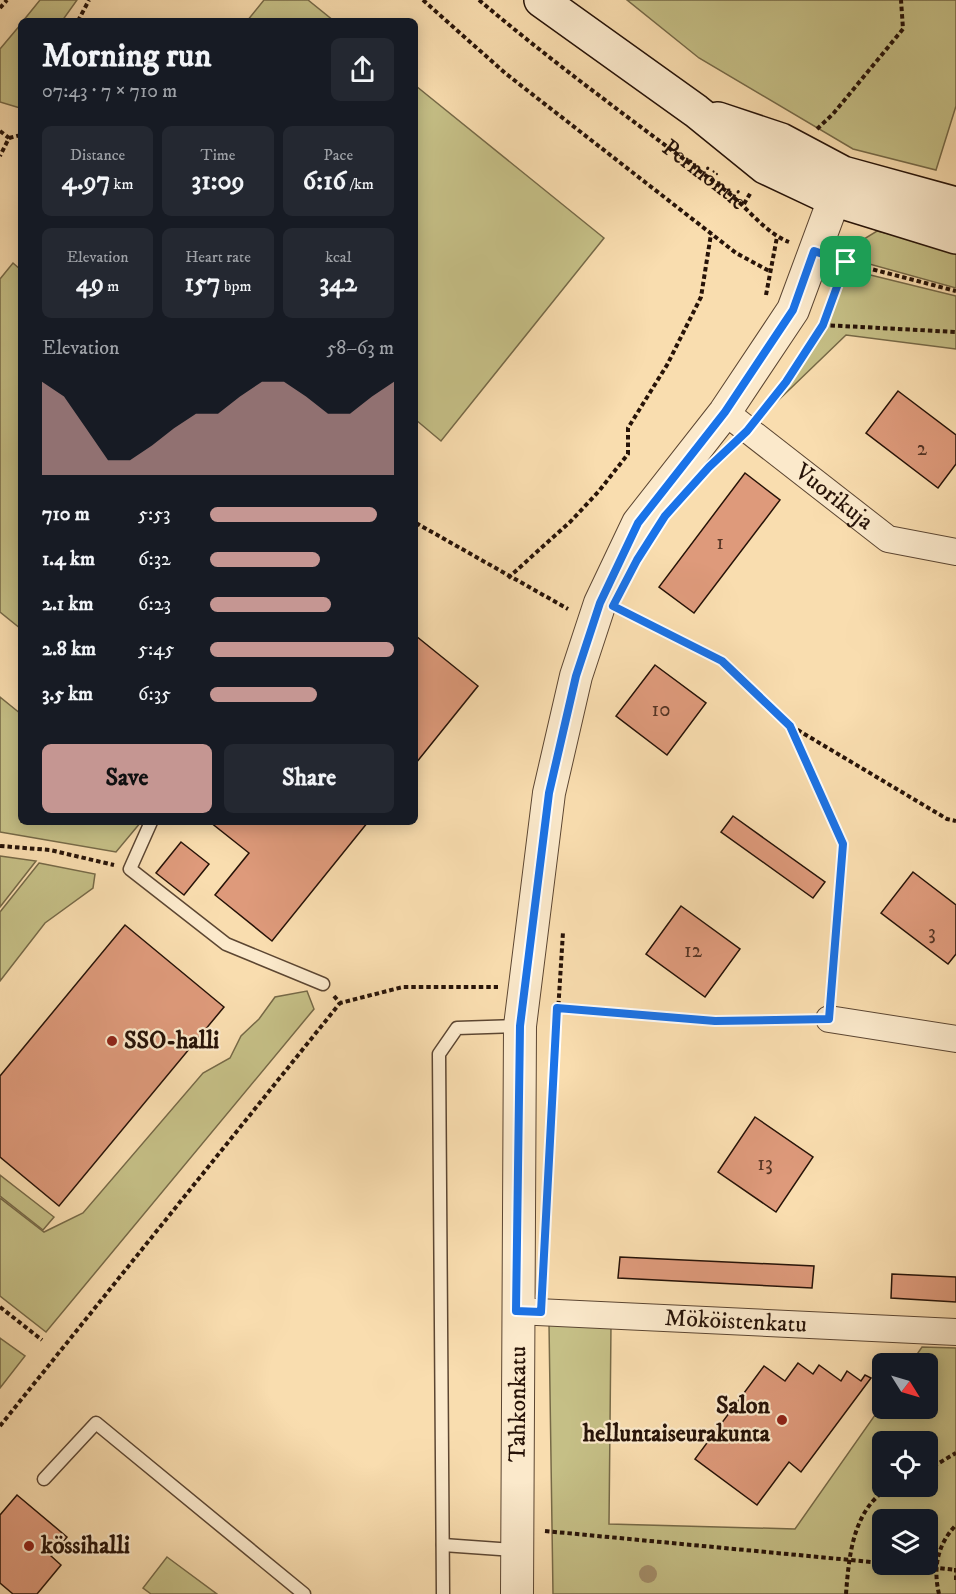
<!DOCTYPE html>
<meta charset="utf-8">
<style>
:root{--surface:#171b24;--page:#242831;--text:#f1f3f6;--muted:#9ea1a6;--accent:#c59692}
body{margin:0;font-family:"IM FELL DW Pica",serif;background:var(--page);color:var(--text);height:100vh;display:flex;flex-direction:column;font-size:22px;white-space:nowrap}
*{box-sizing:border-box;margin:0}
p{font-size:20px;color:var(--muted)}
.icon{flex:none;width:33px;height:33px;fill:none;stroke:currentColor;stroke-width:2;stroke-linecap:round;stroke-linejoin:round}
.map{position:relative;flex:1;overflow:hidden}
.details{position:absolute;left:18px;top:18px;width:400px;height:807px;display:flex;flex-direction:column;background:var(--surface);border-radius:9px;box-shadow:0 3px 15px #0003}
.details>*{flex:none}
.needle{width:39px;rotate:127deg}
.tools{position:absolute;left:872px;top:1353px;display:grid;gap:12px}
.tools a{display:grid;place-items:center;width:66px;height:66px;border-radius:9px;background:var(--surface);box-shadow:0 3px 15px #0003;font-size:30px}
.pin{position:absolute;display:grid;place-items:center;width:51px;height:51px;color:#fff;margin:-26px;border-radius:12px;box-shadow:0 3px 9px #0006}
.round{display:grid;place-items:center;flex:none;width:63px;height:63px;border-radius:9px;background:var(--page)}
.overview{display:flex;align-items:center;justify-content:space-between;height:102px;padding:0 24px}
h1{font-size:33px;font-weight:700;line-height:45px}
.stats{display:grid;grid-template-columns:repeat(3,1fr);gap:9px;height:102px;padding:6px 24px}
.stats div{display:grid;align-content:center;border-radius:9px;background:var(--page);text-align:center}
.stats b{font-size:26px;font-weight:700}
.stats small{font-size:16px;font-weight:400}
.stats p{font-size:16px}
.chart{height:168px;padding:12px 24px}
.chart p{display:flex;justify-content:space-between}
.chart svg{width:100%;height:108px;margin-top:6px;fill:var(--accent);opacity:.7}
.cta{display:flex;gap:12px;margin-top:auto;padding:12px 24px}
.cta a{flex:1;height:69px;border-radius:9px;background:var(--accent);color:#111;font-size:24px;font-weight:700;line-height:69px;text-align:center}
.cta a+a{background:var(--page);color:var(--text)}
ul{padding:0 24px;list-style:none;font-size:20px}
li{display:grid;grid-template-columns:96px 72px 1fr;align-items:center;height:45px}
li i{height:15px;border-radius:8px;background:var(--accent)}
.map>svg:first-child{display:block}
.green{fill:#c5bf86;stroke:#766947;stroke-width:1.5;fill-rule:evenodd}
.building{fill:#de9a7b;stroke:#271308;stroke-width:1.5}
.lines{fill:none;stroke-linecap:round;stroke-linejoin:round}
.service-casing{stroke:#5c4632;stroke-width:15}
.minor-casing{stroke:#5c4632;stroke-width:28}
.tertiary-casing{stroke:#5c4632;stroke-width:34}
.secondary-casing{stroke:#271308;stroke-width:36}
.path{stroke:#271308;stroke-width:4;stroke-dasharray:4.5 3;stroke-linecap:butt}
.service{stroke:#fbe9cb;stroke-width:12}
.minor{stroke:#fbe9cb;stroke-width:26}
.tertiary{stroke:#fbe9cb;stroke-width:32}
.secondary{stroke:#fbe9cb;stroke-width:33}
.tree{fill:#a48f6b}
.route-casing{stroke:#fff;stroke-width:12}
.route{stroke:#1a73e8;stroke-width:8}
.poi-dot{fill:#8f2418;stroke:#fbe9cb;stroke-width:2}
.labels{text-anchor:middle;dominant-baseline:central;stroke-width:4.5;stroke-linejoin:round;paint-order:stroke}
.number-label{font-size:21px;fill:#553525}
.street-label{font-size:24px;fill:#271308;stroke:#fbe9cb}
.poi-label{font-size:24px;font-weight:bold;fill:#271308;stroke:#fbe9cb;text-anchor:start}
</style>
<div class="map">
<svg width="956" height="1594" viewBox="0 0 956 1594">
<rect width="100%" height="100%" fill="#f9ddaf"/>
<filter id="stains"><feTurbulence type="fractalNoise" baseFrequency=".00333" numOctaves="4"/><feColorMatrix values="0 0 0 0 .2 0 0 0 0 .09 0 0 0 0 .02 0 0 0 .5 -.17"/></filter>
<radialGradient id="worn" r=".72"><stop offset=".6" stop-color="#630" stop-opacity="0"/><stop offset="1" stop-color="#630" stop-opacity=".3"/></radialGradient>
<g class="green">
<polygon points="40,0 77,0 62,21 23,21"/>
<polygon points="264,0 308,0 334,21 247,21"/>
<polygon points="627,0 956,0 956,106 936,170 853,149 699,58"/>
<polygon points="21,24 21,108 20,108 0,102 0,49"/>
<polygon points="416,86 604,238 441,441 416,420"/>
<polygon points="877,231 956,249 956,288 844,257 846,250"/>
<polygon points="13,263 21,270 21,629 0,612 0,279"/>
<polygon points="850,270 956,296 956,349 846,335 763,415 788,384"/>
<polygon points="0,697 21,714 21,822 141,822 116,852 0,832"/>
<polygon points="0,856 36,861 0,907"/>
<polygon points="39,863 95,874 93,888 45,923 0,981 0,912"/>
<polygon points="307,991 314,1009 46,1332 0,1296 0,1198 44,1232 83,1213 203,1073 230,1058 241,1036 259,1019 275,997"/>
<polygon points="0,1175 54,1217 43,1230 0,1196"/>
<path d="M549,1324L611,1325L609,1524L795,1529L882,1405V1408H927V1364L911,1363L922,1347L956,1348V1594H553ZM882,1442H927V1486H882ZM882,1520H927V1564H882Z"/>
<polygon points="0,1338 25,1356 0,1388"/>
<polygon points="167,1557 217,1594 151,1594 143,1588"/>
</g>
<g class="building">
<polygon points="898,391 956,435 956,464 938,488 866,433"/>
<polygon points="745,473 780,500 694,613 659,587"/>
<polygon points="416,636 478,686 416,763"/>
<polygon points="655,665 706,703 667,755 616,716"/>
<polygon points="733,816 825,882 813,898 721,832"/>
<polygon points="210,822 368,822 272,941 215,895 249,853"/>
<polygon points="181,842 209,864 184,895 156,873"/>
<polygon points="913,872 956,905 956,954 948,964 881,913"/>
<polygon points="681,906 740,949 705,997 646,954"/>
<polygon points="125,925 224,1007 59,1206 0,1157 0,1076"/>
<polygon points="755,1117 813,1157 776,1212 718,1172"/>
<polygon points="620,1257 814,1266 812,1288 618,1278"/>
<polygon points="892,1274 956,1277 956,1302 891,1298"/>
<polygon points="798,1363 813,1374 819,1365 841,1381 847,1371 861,1381 865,1375 871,1378 801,1472 789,1462 757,1505 695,1459 764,1366 785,1381"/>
<polygon points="17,1495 67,1537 51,1556 61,1565 37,1594 13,1594 0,1583 0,1515"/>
</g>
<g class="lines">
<g class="service-casing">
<g id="service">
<polyline points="151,822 130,869 226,944 323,984"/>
<polyline points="44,1479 96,1423 304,1594"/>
<polyline points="443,1545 515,1550"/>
<polyline points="443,1594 439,1054 457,1028 519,1026"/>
</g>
</g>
<g class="minor-casing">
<g id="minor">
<path id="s2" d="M725,412L888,539L956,552"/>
<polyline points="829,1019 956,1039"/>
<path id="s3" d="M516,1311L956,1332"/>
</g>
</g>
<g class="tertiary-casing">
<g id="tertiary">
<path id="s4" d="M517,1594L520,1026L549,793L576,676L600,603L638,523L725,412L793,310L843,175"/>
</g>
</g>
<g class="secondary-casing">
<g id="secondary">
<polyline points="541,0 696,111 765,167 833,199 956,237"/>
<polyline points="718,119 781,140 843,173 956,204"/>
</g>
</g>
<g class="path">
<polyline points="423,0 505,73 736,253 771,272"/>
<path id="s1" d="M479,0C558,67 643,128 725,190C746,206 765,233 789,242"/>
<polyline points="0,8 7,0"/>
<polyline points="78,21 89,0"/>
<polyline points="817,129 833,114 903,29 901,0"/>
<polyline points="0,131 9,138 0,156"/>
<polyline points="9,138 21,135"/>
<polyline points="744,204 751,192"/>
<polyline points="20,212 21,213"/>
<polyline points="844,262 956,291"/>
<polyline points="766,295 777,237"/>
<polyline points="823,325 956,332"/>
<polyline points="764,410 823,325 846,263"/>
<polyline points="416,523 568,609"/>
<polyline points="508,578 571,521 599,491 628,454 628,428 667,365 701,297 711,234"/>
<polyline points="625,612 722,661 790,726 843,844 831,996"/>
<polyline points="791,726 947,819 956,821"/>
<polyline points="0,846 50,850 114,865"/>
<polyline points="334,996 340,1003 403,987 498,987"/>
<polyline points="556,1008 715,1021 806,1020"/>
<polyline points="550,1140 563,932"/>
<polyline points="0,1307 42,1340"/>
<polyline points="0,1426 340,1003"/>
<polyline points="927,1470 956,1453"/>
<polyline points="545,1531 882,1563"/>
<polyline points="903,1564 956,1570"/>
<polyline points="956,1568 956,1583"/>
<path d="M846,1594C849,1555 853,1507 892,1486"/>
<path d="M939,1594C933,1568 937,1545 956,1525"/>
</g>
<use href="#service" class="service"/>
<use href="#minor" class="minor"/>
<use href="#tertiary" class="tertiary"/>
<use href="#secondary" class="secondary"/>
</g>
<circle class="tree" cx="648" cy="1574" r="9"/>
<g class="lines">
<g class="route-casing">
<polygon id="route" points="814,251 846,262 823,325 786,382 747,431 709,467 665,516 637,560 613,606 722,661 790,726 843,844 829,1019 715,1021 557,1008 541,1312 516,1311 520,1026 549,793 576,676 600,603 638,523 725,412 793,310"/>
</g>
<use href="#route" class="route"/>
</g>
<g class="poi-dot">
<circle cx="112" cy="1041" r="6"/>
<circle cx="782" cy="1420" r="6"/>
<circle cx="29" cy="1546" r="6"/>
</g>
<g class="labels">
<g class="number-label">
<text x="922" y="449">2</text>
<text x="720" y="543">1</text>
<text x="661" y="710">10</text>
<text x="932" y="933">3</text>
<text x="693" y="951">12</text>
<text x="765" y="1164">13</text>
</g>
<g class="street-label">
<text stroke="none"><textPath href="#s1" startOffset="285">Perniöntie</textPath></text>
<text stroke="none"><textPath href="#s2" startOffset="138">Vuorikuja</textPath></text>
<text stroke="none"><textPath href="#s3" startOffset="220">Mököistenkatu</textPath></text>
<text stroke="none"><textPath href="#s4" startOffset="190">Tahkonkatu</textPath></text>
</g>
<g class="poi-label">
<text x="124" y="1041">SSO-halli</text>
<text x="770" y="1406" text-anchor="end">Salon<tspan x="770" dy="28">helluntaiseurakunta</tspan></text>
<text x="41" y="1546">kössihalli</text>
</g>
</g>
<rect width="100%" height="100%" filter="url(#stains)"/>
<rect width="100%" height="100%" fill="url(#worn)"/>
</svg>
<div class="tools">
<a><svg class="needle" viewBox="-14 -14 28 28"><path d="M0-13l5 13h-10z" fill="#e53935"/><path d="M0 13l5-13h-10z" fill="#9ea1a6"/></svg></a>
<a><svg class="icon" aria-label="locate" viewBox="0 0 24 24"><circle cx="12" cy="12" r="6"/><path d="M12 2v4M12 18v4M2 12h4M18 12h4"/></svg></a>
<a><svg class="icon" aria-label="layers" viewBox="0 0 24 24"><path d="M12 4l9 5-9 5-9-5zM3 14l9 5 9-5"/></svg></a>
</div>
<div class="pin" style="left:846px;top:262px;background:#1e9e55"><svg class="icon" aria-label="arrive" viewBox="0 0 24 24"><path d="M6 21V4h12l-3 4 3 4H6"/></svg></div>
<section class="details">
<div class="overview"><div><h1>Morning run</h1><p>07:43 · 7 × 710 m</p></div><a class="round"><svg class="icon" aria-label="share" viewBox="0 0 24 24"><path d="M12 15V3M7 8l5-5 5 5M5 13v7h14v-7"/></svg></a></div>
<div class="stats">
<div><p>Distance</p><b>4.97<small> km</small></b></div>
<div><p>Time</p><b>31:09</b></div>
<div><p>Pace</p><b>6:16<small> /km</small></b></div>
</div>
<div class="stats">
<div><p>Elevation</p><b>49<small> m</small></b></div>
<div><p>Heart rate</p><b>157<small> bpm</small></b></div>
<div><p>kcal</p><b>342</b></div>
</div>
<div class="chart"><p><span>Elevation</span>58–63 m</p>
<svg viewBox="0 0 160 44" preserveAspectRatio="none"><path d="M0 44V6L10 12L20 25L30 38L40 38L50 32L60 25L70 19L80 19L90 12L100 6L110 6L120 12L130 19L140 19L150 12L160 6V44z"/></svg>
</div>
<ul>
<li><b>710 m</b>5:53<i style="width:91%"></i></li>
<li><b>1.4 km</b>6:32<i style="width:60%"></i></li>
<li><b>2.1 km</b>6:23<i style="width:66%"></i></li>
<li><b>2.8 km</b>5:45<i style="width:100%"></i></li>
<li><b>3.5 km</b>6:35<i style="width:58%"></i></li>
</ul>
<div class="cta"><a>Save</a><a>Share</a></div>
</section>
</div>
